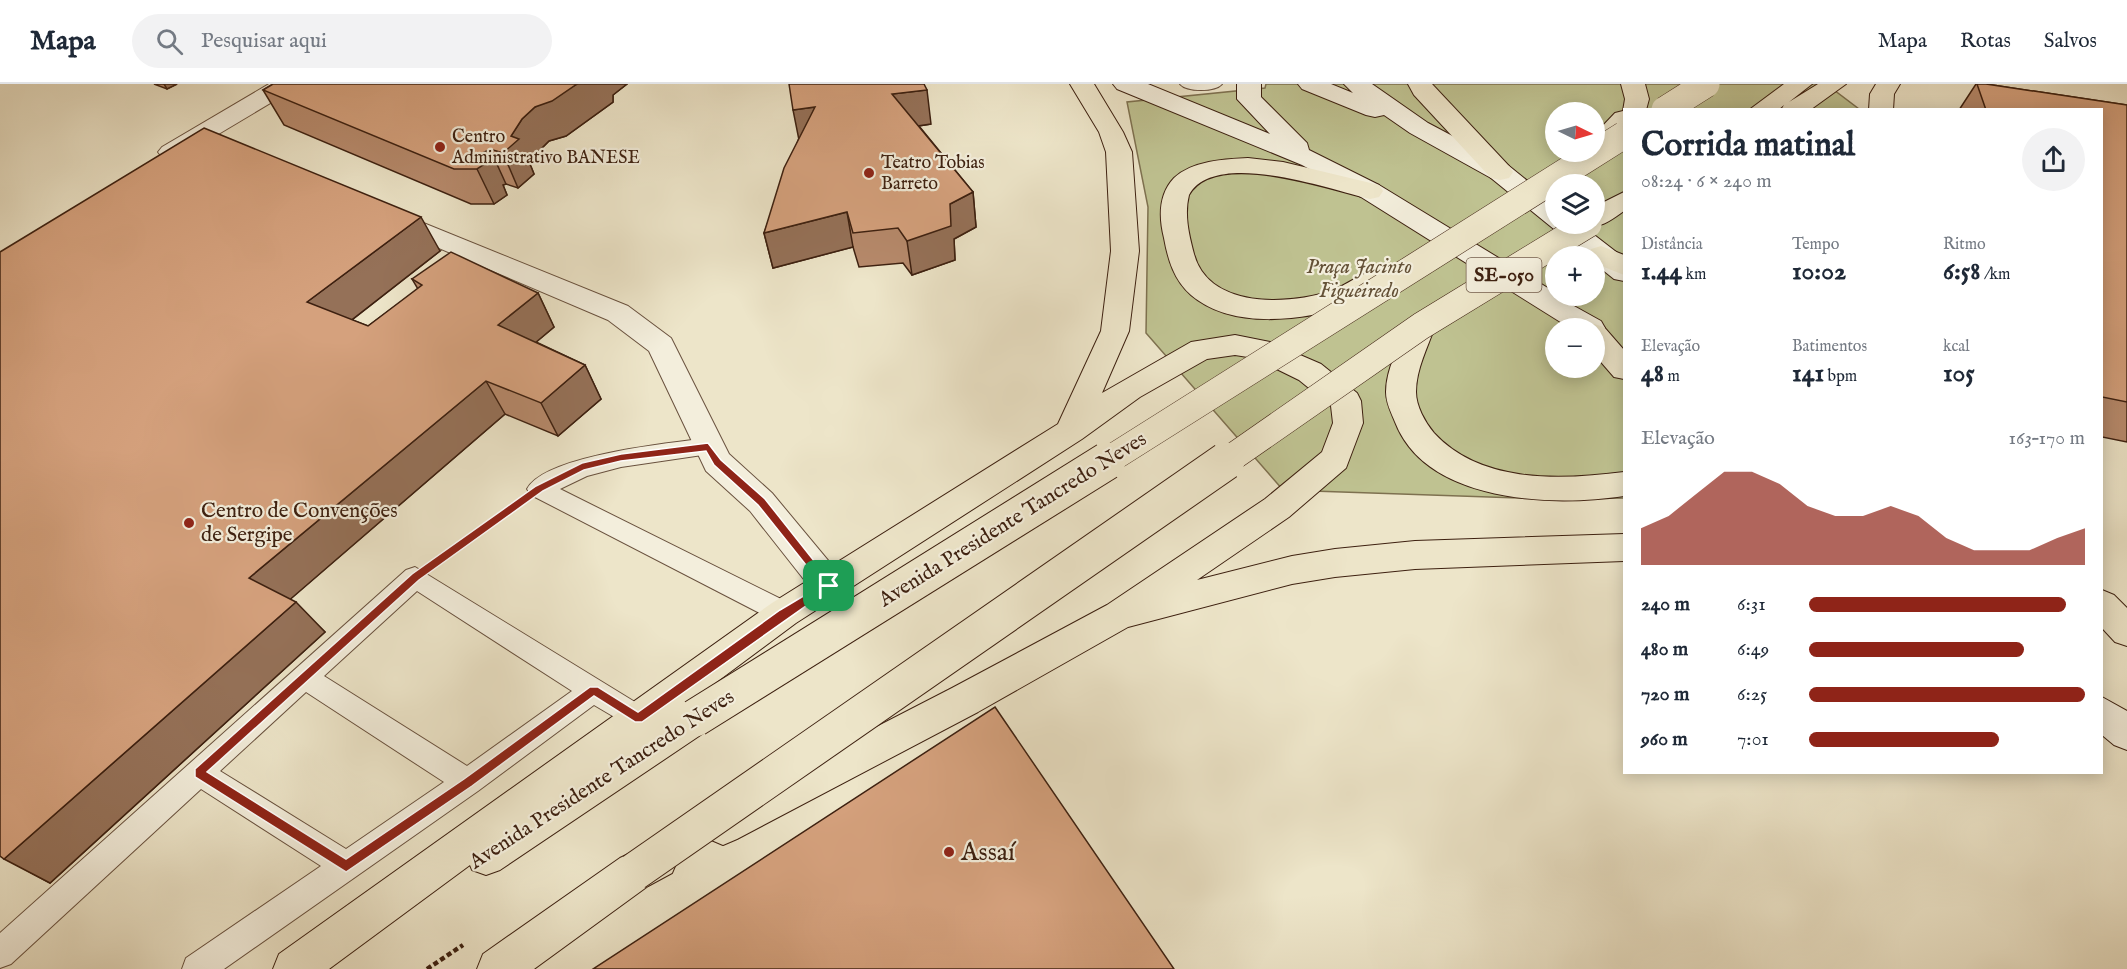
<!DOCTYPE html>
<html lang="pt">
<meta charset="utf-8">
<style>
:root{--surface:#fff;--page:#f2f2f3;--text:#1f2937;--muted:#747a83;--line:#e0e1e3;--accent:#8f2418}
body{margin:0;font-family:"IM FELL English",serif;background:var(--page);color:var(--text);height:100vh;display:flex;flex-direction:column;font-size:22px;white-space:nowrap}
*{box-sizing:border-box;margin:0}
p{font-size:20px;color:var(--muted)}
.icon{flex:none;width:33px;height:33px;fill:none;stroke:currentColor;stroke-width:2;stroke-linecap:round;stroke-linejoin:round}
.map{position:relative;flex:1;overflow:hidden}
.panel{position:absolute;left:1623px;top:24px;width:480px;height:666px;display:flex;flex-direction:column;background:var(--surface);border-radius:0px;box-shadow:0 3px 15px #0003}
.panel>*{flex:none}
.needle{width:39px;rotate:95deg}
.tools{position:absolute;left:1545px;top:18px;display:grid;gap:12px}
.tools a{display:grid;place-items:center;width:60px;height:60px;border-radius:50%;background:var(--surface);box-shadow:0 3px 15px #0003;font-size:30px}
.pin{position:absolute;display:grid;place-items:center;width:51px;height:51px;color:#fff;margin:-26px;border-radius:12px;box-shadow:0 3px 9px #0006}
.round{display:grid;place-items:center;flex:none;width:63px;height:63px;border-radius:32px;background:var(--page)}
.head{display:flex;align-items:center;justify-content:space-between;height:102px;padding:0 18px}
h1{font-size:33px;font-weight:700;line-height:45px}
.metrics{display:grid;grid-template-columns:repeat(3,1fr);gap:9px;height:102px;padding:6px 18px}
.metrics div{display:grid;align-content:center}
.metrics b{font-size:26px;font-weight:700}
.metrics small{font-size:16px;font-weight:400}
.metrics p{font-size:16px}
.chart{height:168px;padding:12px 18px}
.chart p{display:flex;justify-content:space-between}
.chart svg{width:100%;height:108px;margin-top:6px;fill:var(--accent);opacity:.7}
ul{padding:0 18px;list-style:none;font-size:20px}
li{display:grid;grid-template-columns:96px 72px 1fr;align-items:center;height:45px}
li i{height:15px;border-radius:8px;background:var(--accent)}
header{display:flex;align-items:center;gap:36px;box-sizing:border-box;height:84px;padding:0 30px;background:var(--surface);border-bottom:2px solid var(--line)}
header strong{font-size:28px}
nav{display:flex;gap:33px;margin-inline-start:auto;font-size:21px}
.search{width:420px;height:54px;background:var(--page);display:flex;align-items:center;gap:15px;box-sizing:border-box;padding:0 21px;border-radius:33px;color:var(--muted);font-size:22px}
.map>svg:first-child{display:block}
.green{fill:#bfc291;stroke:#7e7150;stroke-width:1.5;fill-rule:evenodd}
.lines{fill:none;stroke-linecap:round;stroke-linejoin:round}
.service-casing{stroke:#69513e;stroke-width:2}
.minor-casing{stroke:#69513e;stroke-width:2}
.secondary-casing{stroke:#3d2010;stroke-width:2}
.primary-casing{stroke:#3d2010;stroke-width:2}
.path{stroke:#3d2010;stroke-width:4.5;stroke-dasharray:5 3;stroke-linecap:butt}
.service{fill:#f3eedc;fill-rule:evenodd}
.minor{fill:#f3eedc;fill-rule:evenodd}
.secondary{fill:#f3eedc;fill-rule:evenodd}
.primary{fill:#ede5c9;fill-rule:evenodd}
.primary-bridge-far1-casing{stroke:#3d2010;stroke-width:28;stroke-linecap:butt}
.primary-bridge-casing{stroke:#3d2010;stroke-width:39;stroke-linecap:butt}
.primary-bridge-far1{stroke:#ede5c9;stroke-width:27}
.primary-bridge{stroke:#ede5c9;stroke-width:37}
.wall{fill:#b78a6c;stroke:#3d2010;stroke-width:1.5}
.shaded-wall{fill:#957158;stroke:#3d2010;stroke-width:1.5}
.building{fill:#d5a17d;stroke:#3d2010;stroke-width:1.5}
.route{fill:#8f2418;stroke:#fff;stroke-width:1.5;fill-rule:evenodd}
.poi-dot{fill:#8f2418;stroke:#f3eedc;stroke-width:2}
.labels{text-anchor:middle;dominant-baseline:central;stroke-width:4.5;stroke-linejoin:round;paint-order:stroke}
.far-poi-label{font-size:18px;fill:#3d2010;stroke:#f3eedc;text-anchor:start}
.shield{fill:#f3eedc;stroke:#745e4d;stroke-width:1.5}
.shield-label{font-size:20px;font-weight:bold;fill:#3d2010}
.park-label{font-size:21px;font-style:italic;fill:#645137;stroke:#f3eedc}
.poi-label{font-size:21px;fill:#3d2010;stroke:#f3eedc;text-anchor:start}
.street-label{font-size:21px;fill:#3d2010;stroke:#f3eedc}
.near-poi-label{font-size:26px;fill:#3d2010;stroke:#f3eedc;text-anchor:start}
</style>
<header>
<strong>Mapa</strong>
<div class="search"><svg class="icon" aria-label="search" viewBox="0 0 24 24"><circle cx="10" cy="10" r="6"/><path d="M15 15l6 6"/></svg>Pesquisar aqui</div>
<nav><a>Mapa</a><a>Rotas</a><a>Salvos</a></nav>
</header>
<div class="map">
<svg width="2127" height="885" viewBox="0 0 2127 885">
<rect width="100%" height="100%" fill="#ede5c9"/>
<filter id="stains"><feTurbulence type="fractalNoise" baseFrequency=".00333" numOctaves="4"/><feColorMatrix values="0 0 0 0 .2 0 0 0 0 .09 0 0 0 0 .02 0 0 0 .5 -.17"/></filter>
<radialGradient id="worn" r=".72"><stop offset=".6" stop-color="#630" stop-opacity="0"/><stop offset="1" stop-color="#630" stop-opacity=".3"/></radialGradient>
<path class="green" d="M1266,0H1826L1859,25L1624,26V414L1551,415L1283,406L1146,249L1148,123L1127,18L1265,4ZM1556,28H1594V68H1556ZM1556,100H1594V140H1556ZM1556,172H1594V212H1556ZM1556,244H1594V284H1556Z"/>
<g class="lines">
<g class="service-casing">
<g id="service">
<path d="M1180,0H1222C1215,8 1187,8 1180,0Z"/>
<path d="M708,354L716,357L719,363L716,369L621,383L587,392L560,405L793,521L797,529L793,537L784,540L775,537L531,411L527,405C545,371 671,359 708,354Z"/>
<path d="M415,483L648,626L651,635L648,644L638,647L594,621L478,707L224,885H182L186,874L321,782L201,705L11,880L0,884V849L406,486ZM417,507L572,607L467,682L324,592ZM306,608L444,698L346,765L220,687Z"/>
</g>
</g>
<g class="minor-casing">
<g id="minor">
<polygon points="269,0 298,0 294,5 180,73 171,76 162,73 158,68 162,63"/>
<polygon points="389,125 628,222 671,254 729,370 772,409 841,492 846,502 841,512 829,516 817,512 750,427 706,387 649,267 608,236 380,139 376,133 380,127"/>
</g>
</g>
<g class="secondary-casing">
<g id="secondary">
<polygon points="1113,0 1148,0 1270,50 1237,15 1237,0 1261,0 1261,13 1307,59 1309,66 1379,101 1556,209 1556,212 1601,237 1605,244 1601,251 1594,253 1594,244 1570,244 1361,113 1302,81 1117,5"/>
<polygon points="1298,0 1331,0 1353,9 1344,0 1372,0 1428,39 1509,82 1556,120 1556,140 1580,140 1624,174 1624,197 1614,195 1594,179 1594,172 1587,172 1491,94 1410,49 1384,31 1375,33 1366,31 1302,5"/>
<polygon points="2102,613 2127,627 2127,666 2114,661 2102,651"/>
</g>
</g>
<g class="primary-casing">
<g id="primary">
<polygon points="1070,0 1094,0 1123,48 1132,68 1139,167 1129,247 1102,309 1191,258 1235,251 1270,258 1321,280 1357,309 1361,317 1363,339 1346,384 1289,433 1197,496 1292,472 1335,465 1415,457 1624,450 1624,477 1415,485 1335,493 1292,500 1128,543 978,628 737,755 723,761 709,755 703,742 709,729 952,604 1107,521 1265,415 1322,368 1333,339 1331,322 1299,296 1254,274 1235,271 1207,275 1140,313 1082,355 796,539 687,620 695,617 708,622 714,634 708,646 500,786 486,791 472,786 470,781 329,885 273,885 279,870 772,519 1058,340 1101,247 1111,167 1106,68 1099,48"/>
<polygon points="1408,0 1432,0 1509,82 1513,88 1509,94 1500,96 1491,94 1414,11"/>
<path d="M1621,0H1645L1649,15L1646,26H1624V48C1613,61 1604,76 1585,71L1583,68H1594V51L1615,29L1623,27L1625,15Z"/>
<polygon points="1784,0 1812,0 1789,18 1818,0 1846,0 1810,26 1781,26 1784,21 1778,26 1749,26"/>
<polygon points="1876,0 1900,0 1894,10 1893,26 1869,26 1870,10"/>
<path d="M1248,74L1283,78L1379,101L1383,107L1379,113L1370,115C1331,106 1215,64 1189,111C1184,131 1189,151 1194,170C1209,225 1288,221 1331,207C1352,199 1372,179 1395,185L1399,192L1395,199C1380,206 1365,215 1350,221C1303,237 1232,246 1191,211C1174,196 1168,176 1164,154C1159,134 1158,111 1174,94C1192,77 1224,75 1248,74Z"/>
<path d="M1624,108V127C1611,136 1601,145 1585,141L1594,140V123Z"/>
<polygon points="1601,162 1624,171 1624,191 1594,179 1594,172 1588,172 1591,165"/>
<path d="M1421,232L1431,235L1435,242C1428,263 1416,285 1416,308C1416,322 1425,338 1434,349C1481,400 1561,396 1624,388V412C1553,423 1426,419 1395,338C1391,328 1386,319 1386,308C1386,285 1399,263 1407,242L1411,235Z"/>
<polygon points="1594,240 1604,243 1624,266 1624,295 1614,293 1594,270 1594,244 1583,244"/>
<polygon points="2102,506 2114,511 2127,524 2127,562 2115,558 2102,544"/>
<polygon points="658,756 672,761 678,775 672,789 648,802 534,885 477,885 483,870 620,774"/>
</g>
</g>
<g class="path">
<polyline points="440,475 515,422"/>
<polyline points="427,885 463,861"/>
</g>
<use href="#service" class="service"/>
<use href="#minor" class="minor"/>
<use href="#secondary" class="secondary"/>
<use href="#primary" class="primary"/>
<g class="primary-bridge-far1-casing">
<g id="primary-bridge-far1">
<polyline points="1665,26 1706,0"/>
<polyline points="1104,379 1624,51"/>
<polyline points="1224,379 1421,242 1588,140"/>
</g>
</g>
<g class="primary-bridge-casing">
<g id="primary-bridge">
<polyline points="695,634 1107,377"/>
<polyline points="634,788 1226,377"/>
</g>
</g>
<use href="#primary-bridge-far1" class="primary-bridge-far1"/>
<use href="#primary-bridge" class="primary-bridge"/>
</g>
<g class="wall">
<polygon points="154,0 177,0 167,5"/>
<polygon points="273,0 627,0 613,11 613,18 566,52 549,57 536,70 530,80 534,90 518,104 506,100 503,101 507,111 494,120 471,120 284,41 263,6"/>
<polygon points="1976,0 1986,0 2127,21 2127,358 2102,353 2102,26 1959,26"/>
<polygon points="931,40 919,42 973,108 976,143 954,155 955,176 912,191 903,179 859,183 853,163 773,184 764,149 799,54"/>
<polygon points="440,167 352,236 368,242 418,205 412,195 538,209 554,243 536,258 585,281 601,315 558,352 505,330 290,515 325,548 50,799 0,772 0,168"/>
</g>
<g class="shaded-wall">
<polygon points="164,0 177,0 167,5"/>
<polygon points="577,0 627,0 613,11 613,18 566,52 549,57 536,70 530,80 534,90 518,104 503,69 511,52 522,35 535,23"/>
<polygon points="927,6 931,40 897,45 892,10"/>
<polygon points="815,23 800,61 793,26"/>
<polygon points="490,65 506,100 503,101 507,111 494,120 477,85 479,71"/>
<polygon points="973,108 976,143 954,155 955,176 912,191 907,157 950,120"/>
<polygon points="847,128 853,163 773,184 764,149"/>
<polygon points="421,133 440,167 331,252 307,218"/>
<polygon points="538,209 554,243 516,275 498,241"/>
<polygon points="585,281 601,315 558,352 541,319"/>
<polygon points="486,297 505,330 279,525 249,494"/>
<polygon points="296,518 325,548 50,799 4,775"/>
</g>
<g class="building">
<polygon points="273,0 577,0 552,17 535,23 522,35 511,52 519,55 503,69 490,65 479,71 491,76 477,85 454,85 263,6"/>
<polygon points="789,0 924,0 927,6 892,10 973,108 950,120 951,142 907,157 898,144 853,149 847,128 764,149 784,84 815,23 793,26"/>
<polygon points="1977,0 1986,0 2127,21 2127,318 2102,313 2102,26 1986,26"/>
<polygon points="204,44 421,133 307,218 368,242 422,201 412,195 451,168 538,209 498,241 585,281 541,319 486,297 249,494 296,518 4,775 0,772 0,168"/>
<polygon points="995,623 1174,885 593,885"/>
</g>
<path class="route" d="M708,359L721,376L765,415L834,502L642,638H635L594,612L472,702L346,788L195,693V685L412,490L536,402L582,379L621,370ZM706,367L714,381L758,421L822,501L780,526L638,628L598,603H590L464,695L346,775L207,688L419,496L543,407L584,386L621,377Z"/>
<g class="poi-dot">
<circle cx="440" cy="63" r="6"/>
<circle cx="869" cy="89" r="6"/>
<circle cx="189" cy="439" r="6"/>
<circle cx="949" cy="768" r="6"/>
</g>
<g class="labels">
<g class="far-poi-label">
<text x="452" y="53">Centro<tspan x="452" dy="21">Administrativo BANESE</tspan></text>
<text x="881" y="79">Teatro Tobias<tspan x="881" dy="21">Barreto</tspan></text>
</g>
<rect class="shield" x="1466.5" y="174" width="75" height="34" rx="4.5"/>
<g class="shield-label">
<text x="1504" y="191">SE-050</text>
</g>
<g class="park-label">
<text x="1359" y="183">Praça Jacinto<tspan x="1359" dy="24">Figueiredo</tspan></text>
</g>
<g class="poi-label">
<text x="201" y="427">Centro de Convenções<tspan x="201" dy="24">de Sergipe</tspan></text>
</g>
<g class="street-label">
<text transform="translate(1013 436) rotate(-32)">Avenida Presidente Tancredo Neves</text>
<text transform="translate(602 696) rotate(-33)">Avenida Presidente Tancredo Neves</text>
</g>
<g class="near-poi-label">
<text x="961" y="768">Assaí</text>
</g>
</g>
<rect width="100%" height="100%" filter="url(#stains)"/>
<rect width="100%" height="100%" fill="url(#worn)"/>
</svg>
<div class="tools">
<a><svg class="needle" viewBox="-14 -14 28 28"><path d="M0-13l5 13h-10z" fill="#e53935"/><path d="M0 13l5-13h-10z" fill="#747a83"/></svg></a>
<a><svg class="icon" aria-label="layers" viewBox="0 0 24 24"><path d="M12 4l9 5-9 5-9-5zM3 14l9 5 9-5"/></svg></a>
<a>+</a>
<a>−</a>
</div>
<div class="pin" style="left:829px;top:502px;background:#1e9e55"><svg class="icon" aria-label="arrive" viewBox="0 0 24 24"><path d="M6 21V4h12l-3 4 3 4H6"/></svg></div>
<section class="panel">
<div class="head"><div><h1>Corrida matinal</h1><p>08:24 · 6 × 240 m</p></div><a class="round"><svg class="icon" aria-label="share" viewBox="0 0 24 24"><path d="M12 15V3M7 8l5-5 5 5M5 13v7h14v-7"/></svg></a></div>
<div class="metrics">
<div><p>Distância</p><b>1.44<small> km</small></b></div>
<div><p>Tempo</p><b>10:02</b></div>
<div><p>Ritmo</p><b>6:58<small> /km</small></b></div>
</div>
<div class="metrics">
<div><p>Elevação</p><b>48<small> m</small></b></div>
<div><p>Batimentos</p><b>141<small> bpm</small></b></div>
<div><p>kcal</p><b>105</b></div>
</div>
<div class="chart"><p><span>Elevação</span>163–170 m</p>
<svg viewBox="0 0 160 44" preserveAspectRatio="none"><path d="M0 44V29L10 24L20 15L30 6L40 6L50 11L60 20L70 24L80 24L90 20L100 24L110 33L120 38L130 38L140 38L150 33L160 29V44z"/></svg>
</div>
<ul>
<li><b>240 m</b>6:31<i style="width:93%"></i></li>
<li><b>480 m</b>6:49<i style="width:78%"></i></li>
<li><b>720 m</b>6:25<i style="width:100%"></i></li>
<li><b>960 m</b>7:01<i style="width:69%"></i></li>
</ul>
</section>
</div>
